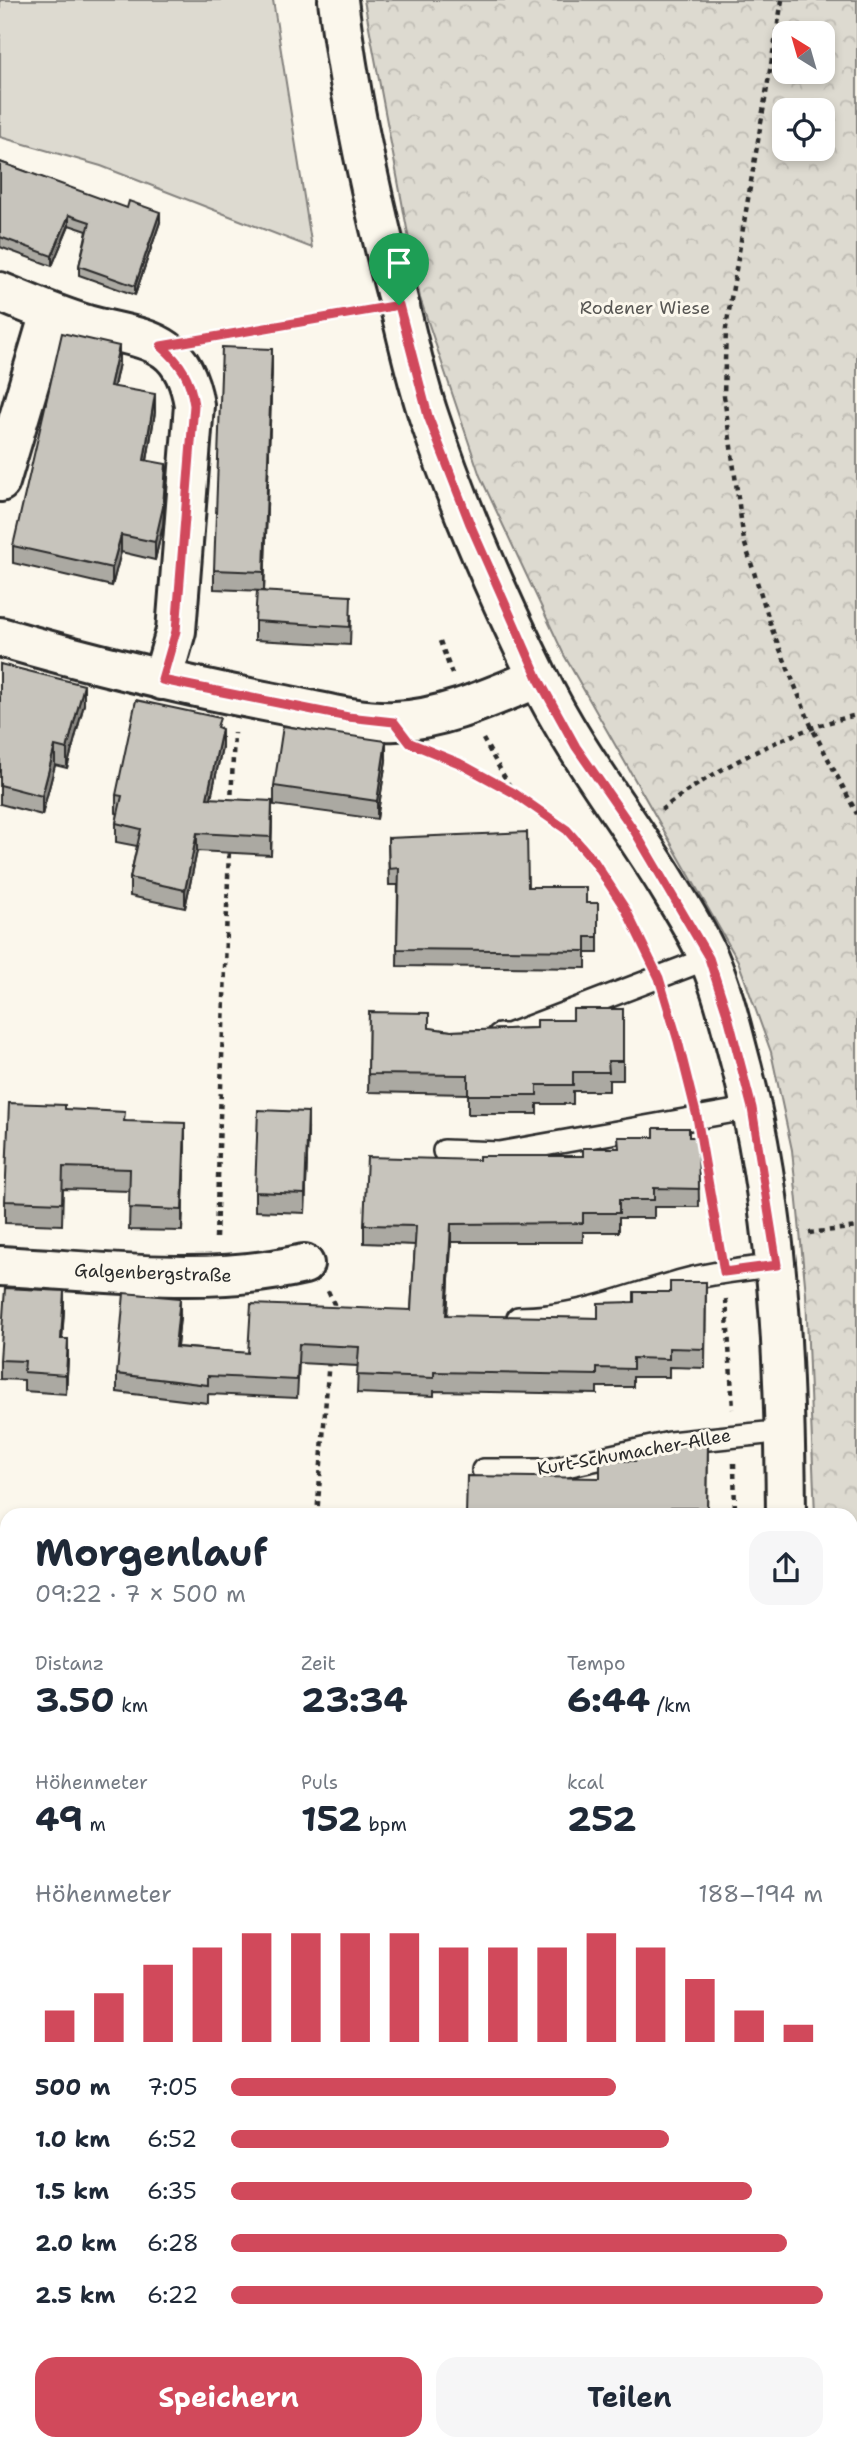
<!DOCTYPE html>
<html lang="de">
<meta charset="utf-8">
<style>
:root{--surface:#fff;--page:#f6f6f7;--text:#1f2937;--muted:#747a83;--accent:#d1495b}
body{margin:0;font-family:"Shantell Sans",sans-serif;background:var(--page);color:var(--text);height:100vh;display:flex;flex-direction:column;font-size:26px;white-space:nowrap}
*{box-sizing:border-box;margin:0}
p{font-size:23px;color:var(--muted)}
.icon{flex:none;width:38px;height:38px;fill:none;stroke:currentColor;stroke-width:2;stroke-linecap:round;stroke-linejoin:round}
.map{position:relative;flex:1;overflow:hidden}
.details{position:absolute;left:0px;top:1508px;width:858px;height:943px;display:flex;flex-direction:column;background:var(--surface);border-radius:21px 21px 0 0;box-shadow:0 4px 10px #0003}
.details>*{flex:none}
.needle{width:46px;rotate:323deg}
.tools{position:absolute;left:772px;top:21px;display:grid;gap:14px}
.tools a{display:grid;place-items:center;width:63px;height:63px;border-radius:14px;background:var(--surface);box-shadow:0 4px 10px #0003;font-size:35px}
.pin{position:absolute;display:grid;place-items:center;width:60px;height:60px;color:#fff;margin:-72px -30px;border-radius:50% 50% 50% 0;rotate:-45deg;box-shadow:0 0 7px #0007}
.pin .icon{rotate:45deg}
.round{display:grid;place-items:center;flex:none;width:74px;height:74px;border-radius:21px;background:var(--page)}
.overview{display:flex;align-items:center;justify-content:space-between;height:119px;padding:0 35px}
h1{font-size:38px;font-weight:700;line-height:52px}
.figures{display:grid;grid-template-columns:repeat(3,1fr);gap:10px;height:119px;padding:7px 35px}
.figures div{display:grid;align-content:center}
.figures b{font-size:35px;font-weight:700}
.figures small{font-size:19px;font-weight:400}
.figures p{font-size:19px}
.chart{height:196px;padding:14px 35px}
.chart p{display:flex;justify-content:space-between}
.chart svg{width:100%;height:126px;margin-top:7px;stroke:var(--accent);stroke-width:6}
.button{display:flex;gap:14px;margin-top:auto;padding:14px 35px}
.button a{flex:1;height:80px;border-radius:21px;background:var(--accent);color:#fff;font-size:28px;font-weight:700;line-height:80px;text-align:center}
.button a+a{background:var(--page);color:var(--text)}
ul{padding:0 35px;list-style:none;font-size:23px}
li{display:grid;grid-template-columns:112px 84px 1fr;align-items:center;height:52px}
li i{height:18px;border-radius:9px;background:var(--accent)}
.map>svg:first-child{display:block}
.grass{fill:#dddad0;stroke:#84827e;stroke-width:2}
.forest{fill:url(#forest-crowns);stroke:#84827e;stroke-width:2;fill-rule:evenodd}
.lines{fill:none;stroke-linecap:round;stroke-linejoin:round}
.service-casing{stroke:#2b2b2b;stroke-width:26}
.minor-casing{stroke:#2b2b2b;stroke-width:44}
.path{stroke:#2b2b2b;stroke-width:4.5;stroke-dasharray:5 5;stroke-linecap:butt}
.service{stroke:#fbf7ec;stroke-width:21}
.minor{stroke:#fbf7ec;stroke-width:38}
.wall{fill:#aba9a2;stroke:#2b2b2b;stroke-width:2}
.shaded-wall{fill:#8b8984;stroke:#2b2b2b;stroke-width:2}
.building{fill:#c7c4bc;stroke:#2b2b2b;stroke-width:2}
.route-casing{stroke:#fff;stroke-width:14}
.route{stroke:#d1495b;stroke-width:9}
.labels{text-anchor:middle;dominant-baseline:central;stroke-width:6;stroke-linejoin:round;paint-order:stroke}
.park-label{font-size:18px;fill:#585754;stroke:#fbf7ec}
.street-label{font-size:18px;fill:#2b2b2b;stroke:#fbf7ec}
</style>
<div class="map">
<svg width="857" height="2451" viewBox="0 0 857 2451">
<defs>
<pattern id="forest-crowns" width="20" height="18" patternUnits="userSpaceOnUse" patternTransform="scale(1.75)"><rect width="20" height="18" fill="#dddad0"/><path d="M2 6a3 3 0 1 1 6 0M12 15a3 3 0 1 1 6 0" fill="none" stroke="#bebbb3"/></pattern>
</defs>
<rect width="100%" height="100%" fill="#fbf7ec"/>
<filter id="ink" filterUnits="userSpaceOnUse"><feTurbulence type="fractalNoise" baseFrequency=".0143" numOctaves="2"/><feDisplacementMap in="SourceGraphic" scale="14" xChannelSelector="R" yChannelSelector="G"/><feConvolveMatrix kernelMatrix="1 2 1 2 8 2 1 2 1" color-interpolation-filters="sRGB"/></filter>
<g filter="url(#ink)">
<polygon class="grass" points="0,0 273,0 312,248 101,166 0,137"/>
<path class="forest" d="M364,0H857V2451L850,2443V1516L815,1515L806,1294L792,1150L771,1052L738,961L564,655L480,476L420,298ZM784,33H822V72H784ZM784,110H822V149H784Z"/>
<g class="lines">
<g class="service-casing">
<g id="service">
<polyline points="499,1035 508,1035 709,958"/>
<polyline points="444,1151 499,1153 752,1108"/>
<path d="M518,1318C578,1317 615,1300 671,1284C705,1273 742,1270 777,1265"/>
<polyline points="483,1470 548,1470 670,1443 785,1431"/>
</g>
</g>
<g class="minor-casing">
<g id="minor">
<path d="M338,0C350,102 372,201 398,300C408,339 416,379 429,417C458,505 497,594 538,677C573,750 624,814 666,882C681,907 698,933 709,959C724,994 732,1031 742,1068C779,1215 785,1364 786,1516"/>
<path d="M0,292C29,304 57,316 87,325C143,340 183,336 194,405L176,631L162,680"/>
<polyline points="0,482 50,313"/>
<path d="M0,637C94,664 189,687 285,705C321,712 360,723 396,721C445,719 493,696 538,678"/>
<path d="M0,1266C101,1271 205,1287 304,1264"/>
<polyline points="0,1820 7,1821"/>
<polyline points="0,2340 7,2342"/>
<polyline points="497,2445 528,2451"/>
<polyline points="355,2451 358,2445"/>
<polyline points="775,2451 776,2445"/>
</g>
</g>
<g class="path">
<polyline points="782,0 726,328 724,396 744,541 773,632 812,728 857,814"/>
<polyline points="207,338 364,311"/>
<polyline points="440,641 452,674"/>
<polyline points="483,739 513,792"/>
<path d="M437,754C477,771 537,802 568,831C604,865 626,911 647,954"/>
<polyline points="231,804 234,733"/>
<path d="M661,810C714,769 792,729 857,715"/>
<polyline points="667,1004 691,1090"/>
<polyline points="702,1144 720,1245"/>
<polyline points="809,1233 857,1227"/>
<polyline points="216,1238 229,848"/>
<polyline points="328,1291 334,1304 333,1312"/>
<polyline points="726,1299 733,1409"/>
<polyline points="734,1463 735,1516"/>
<polyline points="317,1516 329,1359"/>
<polyline points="850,1939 857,1940"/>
<polyline points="689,2451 697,2445"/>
</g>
<use href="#service" class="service"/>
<use href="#minor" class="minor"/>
</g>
<g class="wall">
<polygon points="0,162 160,222 135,295 79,275 79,266 87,231 69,225 52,266 0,247"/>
<polygon points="119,363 114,387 155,412 147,461 166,481 163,525 155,560 121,552 112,586 13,563 13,546"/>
<polygon points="272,368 264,591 214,589 214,570"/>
<polygon points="351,615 350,645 255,640 255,621"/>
<polygon points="0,664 84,704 67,768 55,765 42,815 0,804"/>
<polygon points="220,728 222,747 211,798 272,820 271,855 197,851 185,908 130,896 130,878 137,846 116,842 116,823 118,814 116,813 116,795"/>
<polygon points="386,760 377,819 274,805 274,786"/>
<polygon points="388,838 528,887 586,903 598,903 598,953 586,953 586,968 397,966 398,885 389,885"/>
<polygon points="623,1009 623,1080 609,1080 609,1091 573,1091 573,1104 537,1104 537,1114 468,1114 468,1094 368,1092 369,1012 429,1028 451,1031 537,1028"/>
<polygon points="65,1109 125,1121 185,1145 182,1231 129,1230 130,1191 63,1189 62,1225 5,1223 5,1201"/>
<polygon points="308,1130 305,1213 255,1211 255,1192"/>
<polygon points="689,1137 698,1137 699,1207 654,1207 654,1218 619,1218 619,1232 583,1232 583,1242 451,1242 447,1316 598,1318 634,1302 706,1282 705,1368 669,1367 669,1377 633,1377 633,1387 597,1387 597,1394 434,1391 434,1396 357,1393 358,1366 299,1363 297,1398 208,1394 208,1403 117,1392 117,1374 180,1317 177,1347 248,1353 411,1310 415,1245 364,1243 364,1225 479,1160 583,1156 618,1148"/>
<polygon points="64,1310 62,1339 68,1358 66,1394 24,1391 24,1380 0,1379 0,1360"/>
<polygon points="708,1442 707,1516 466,1516 600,1478 636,1461"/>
<polygon points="0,1672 7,1673 7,1772 0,1772"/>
<polygon points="0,1847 7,1848 7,1948 0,1948"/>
<polygon points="0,2088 2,2218 7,2219 7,2291 0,2290"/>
<polygon points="7,2445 273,2445 273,2451 0,2451"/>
</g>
<g class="shaded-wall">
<polygon points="160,212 160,222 135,295 135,286"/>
<polygon points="69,215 69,225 52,266 52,256"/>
<polygon points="119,346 119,363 110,404 110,386"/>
<polygon points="272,349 272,368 264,591 264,572"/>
<polygon points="155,394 155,412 144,478 144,460"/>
<polygon points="166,464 166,481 163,525 155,560 155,542"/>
<polygon points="121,535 121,552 112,586 112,568"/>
<polygon points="84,685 84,704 67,768 67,749"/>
<polygon points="222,729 222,747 207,816 207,798"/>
<polygon points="386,741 386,760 377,819 377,801"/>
<polygon points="55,746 55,765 42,815 42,796"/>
<polygon points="272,801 272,820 271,855 271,837"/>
<polygon points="197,833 197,851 185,908 185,890"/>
<polygon points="308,1112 308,1130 305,1213 305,1194"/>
<polygon points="185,1123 185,1145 182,1231 182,1210"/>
<polygon points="451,1224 451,1242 446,1334 446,1315"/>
<polygon points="64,1291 64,1310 61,1357 61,1339"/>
<polygon points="180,1298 180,1317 175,1365 175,1347"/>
<polygon points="68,1339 68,1358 66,1394 66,1375"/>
<polygon points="7,2174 7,2192 0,2228 0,2210"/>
<polygon points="270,2445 273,2445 273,2451 269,2451"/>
</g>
<g class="building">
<polygon points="0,162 127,208 129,201 160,212 135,286 79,266 90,222 69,215 52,256 0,237"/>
<polygon points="62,333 119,346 110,386 155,394 144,460 166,464 163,507 155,542 121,535 112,568 13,546"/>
<polygon points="222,347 272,349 264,572 214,570"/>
<polygon points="257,591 351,596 350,627 255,621"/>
<polygon points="0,664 84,685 67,749 55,746 42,796 0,785"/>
<polygon points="136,700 220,718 217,727 222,729 207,798 272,801 271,837 197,833 185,890 130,878 141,829 116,823 122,796 116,795"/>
<polygon points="283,726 386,741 377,801 274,786"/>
<polygon points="527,832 528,887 586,887 586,903 598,903 598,937 586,937 586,951 397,949 399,868 389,869 388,838"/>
<polygon points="573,1009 623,1009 623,1061 608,1061 609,1072 573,1072 573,1085 537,1085 537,1095 468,1095 468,1075 368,1074 369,1012 429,1013 429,1028 451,1031 537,1028 537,1020 573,1020"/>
<polygon points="9,1103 65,1105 65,1109 125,1112 124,1121 185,1123 182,1210 129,1208 130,1169 63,1167 62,1203 5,1201"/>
<polygon points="258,1110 308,1112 305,1194 255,1192"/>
<polygon points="654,1128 689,1128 689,1137 698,1137 699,1189 654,1188 654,1200 619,1200 619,1213 583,1213 583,1223 451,1224 446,1315 598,1318 598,1303 634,1302 634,1292 670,1292 670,1282 706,1282 705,1349 669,1348 669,1359 633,1358 633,1369 597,1368 597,1375 434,1372 434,1378 357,1375 359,1347 299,1344 297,1380 208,1376 208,1385 117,1374 124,1293 180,1298 175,1347 248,1353 251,1304 411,1310 416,1226 364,1225 367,1157 479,1160 479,1156 583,1156 583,1148 619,1148 618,1137 654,1137"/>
<polygon points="5,1288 64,1291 61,1339 68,1339 66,1375 24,1372 25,1361 0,1360"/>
<polygon points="672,1441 708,1442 707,1508 671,1508 671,1516 466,1516 467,1476 600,1478 600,1460 636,1461 636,1451 672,1451"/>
<polygon points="0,1672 7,1673 7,1755 0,1754"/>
<polygon points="0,1847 7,1848 7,1931 0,1930"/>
<polygon points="0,2088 7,2089 7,2174 0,2210"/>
<polygon points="0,2218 7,2219 7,2273 0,2272"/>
<polygon points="0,2384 7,2385 7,2445 41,2445 40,2451 0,2451"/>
<polygon points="74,2445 270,2445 269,2451 100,2451"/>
</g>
</g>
<g class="lines" filter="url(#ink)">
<g class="route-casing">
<path id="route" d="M399,305L428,416L470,524L538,678L576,747L635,832L709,958L729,1020L752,1108L777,1265L724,1272L697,1117L678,1041L659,978L626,910L594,861L567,830L514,793L459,763L410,743L394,722L348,717L162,680L176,631L194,405C190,378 182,364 161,346Z"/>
</g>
<use href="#route" class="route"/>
</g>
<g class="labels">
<g class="park-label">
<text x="645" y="308">Rodener Wiese</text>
</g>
<g class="street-label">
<text transform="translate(153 1273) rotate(2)">Galgenbergstraße</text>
<text transform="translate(634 1452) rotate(-10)">Kurt-Schumacher-Allee</text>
</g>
</g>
</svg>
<div class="tools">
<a><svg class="needle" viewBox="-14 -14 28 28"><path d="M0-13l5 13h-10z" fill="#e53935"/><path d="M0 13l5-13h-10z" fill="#747a83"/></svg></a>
<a><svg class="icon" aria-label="locate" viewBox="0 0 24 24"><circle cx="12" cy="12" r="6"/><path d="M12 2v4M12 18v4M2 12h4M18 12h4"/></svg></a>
</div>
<div class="pin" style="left:399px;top:305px;background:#1e9e55"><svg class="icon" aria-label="arrive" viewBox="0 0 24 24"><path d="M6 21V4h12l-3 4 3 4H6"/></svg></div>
<section class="details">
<div class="overview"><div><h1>Morgenlauf</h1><p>09:22 · 7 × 500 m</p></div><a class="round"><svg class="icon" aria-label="share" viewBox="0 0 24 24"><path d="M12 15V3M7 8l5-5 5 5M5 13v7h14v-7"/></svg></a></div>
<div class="figures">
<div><p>Distanz</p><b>3.50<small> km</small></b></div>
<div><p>Zeit</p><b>23:34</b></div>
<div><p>Tempo</p><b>6:44<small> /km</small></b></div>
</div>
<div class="figures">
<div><p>Höhenmeter</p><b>49<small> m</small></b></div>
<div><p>Puls</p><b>152<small> bpm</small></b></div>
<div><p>kcal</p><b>252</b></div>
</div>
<div class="chart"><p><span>Höhenmeter</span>188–194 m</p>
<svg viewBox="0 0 160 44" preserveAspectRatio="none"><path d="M5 44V33M15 44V27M25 44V17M35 44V11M45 44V6M55 44V6M65 44V6M75 44V6M85 44V11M95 44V11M105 44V11M115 44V6M125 44V11M135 44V22M145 44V33M155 44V38"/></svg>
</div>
<ul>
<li><b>500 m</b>7:05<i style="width:65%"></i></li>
<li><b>1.0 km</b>6:52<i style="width:74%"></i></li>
<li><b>1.5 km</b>6:35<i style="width:88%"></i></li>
<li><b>2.0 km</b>6:28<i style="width:94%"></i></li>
<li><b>2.5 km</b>6:22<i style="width:100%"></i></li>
</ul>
<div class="button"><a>Speichern</a><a>Teilen</a></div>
</section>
</div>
